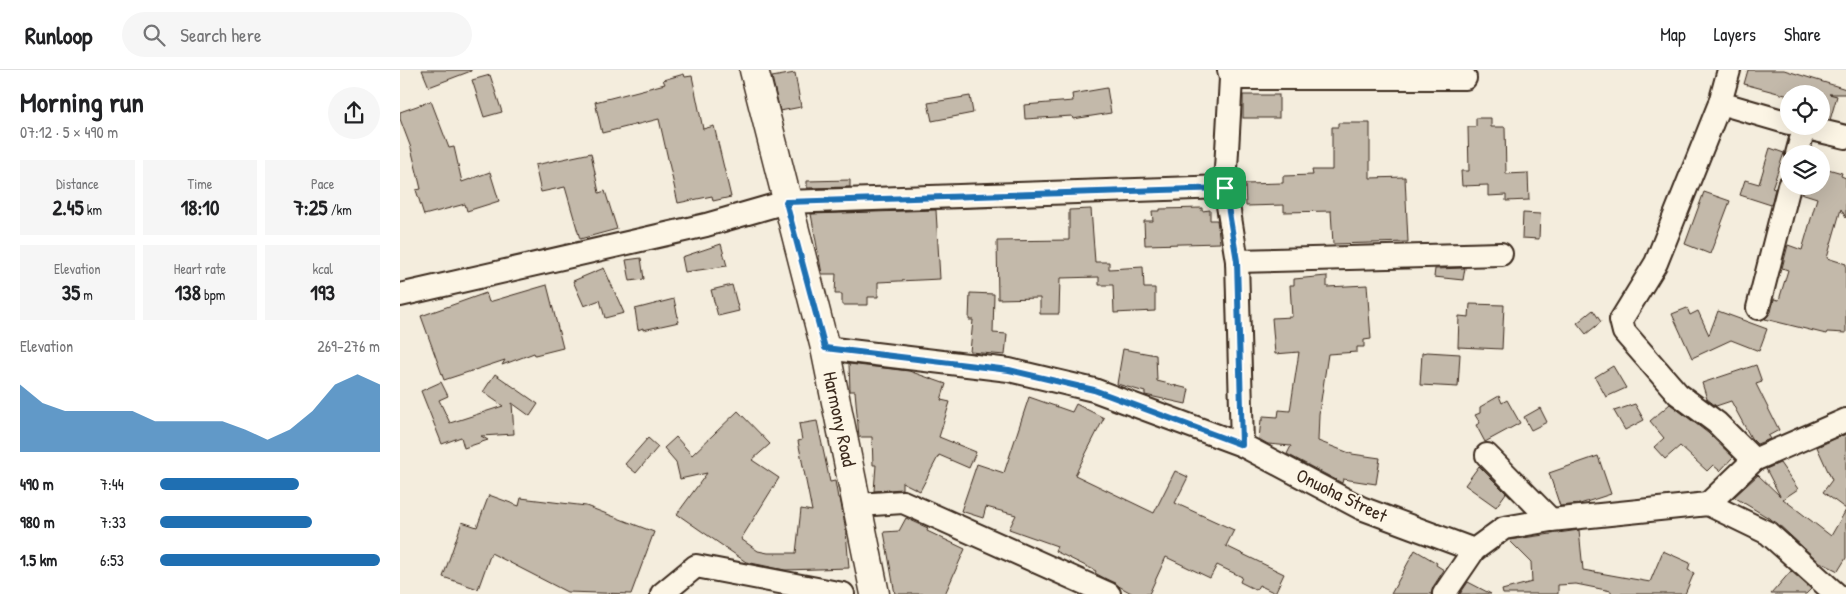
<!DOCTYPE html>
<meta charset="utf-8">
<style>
:root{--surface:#fff;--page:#f6f6f6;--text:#202124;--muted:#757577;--line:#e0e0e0;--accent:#1f6fb2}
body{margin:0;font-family:"Patrick Hand",sans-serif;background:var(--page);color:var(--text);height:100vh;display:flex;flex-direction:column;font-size:19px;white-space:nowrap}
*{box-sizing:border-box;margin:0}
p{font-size:16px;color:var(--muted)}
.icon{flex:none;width:28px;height:28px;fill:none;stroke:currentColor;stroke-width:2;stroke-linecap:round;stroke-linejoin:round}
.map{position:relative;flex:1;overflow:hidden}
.panel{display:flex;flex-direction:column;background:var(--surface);width:400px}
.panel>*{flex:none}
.buttons{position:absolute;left:1380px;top:15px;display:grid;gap:10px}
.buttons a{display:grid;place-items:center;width:50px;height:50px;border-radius:50%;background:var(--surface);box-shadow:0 5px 20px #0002;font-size:25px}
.pin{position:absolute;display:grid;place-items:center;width:42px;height:42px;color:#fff;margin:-21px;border-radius:10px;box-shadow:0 2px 8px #0006}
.round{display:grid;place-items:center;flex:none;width:52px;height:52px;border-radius:26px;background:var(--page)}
.headline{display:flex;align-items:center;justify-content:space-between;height:85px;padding:0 20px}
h1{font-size:28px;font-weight:700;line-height:38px}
.metrics{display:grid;grid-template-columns:repeat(3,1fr);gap:8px;height:85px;padding:5px 20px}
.metrics div{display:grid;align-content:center;border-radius:0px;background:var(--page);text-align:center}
.metrics b{font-size:21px;font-weight:700}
.metrics small{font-size:14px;font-weight:400}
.metrics p{font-size:14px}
.chart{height:140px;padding:10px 20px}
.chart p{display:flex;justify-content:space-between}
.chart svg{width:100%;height:90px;margin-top:5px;fill:var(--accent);opacity:.7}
ul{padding:0 20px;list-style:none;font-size:16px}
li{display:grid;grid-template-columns:80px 60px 1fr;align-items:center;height:38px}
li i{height:12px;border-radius:6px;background:var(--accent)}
header{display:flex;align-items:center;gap:30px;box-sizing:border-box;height:70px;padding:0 25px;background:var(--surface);border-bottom:1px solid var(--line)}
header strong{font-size:24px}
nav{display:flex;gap:28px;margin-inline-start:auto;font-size:18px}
.search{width:350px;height:45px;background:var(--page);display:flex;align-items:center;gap:12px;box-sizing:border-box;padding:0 18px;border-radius:28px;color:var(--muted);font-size:19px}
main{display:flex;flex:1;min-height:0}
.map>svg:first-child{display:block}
.building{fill:#c3b9aa;stroke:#3b2a1e}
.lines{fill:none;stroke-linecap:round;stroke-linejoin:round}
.minor-casing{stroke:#3b2a1e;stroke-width:26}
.major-casing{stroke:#3b2a1e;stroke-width:31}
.minor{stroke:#fcf5e5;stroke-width:22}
.major{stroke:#fcf5e5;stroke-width:28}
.route-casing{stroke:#fff;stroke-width:10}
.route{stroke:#1f6fb2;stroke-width:6}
.labels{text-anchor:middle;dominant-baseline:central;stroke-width:4;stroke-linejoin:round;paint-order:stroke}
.street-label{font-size:19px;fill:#3b2a1e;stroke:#fcf5e5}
</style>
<header>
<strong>Runloop</strong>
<div class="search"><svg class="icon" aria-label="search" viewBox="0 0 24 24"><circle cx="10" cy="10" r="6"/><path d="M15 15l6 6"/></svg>Search here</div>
<nav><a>Map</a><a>Layers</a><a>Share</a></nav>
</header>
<main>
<section class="panel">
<div class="headline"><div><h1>Morning run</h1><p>07:12 · 5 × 490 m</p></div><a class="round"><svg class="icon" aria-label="share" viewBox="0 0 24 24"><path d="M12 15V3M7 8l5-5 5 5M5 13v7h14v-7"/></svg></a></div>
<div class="metrics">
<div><p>Distance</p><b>2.45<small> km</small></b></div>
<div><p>Time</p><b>18:10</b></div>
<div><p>Pace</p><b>7:25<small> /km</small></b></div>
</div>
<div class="metrics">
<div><p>Elevation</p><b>35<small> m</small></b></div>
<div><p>Heart rate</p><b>138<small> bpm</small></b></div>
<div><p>kcal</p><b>193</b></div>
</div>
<div class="chart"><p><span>Elevation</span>269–276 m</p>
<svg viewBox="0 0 160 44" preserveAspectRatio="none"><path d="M0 44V11L10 20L20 24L30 24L40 24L50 24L60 29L70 29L80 29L90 29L100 33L110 38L120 33L130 24L140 11L150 6L160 11V44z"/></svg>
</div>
<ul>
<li><b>490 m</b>7:44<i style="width:63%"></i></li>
<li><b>980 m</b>7:33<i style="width:69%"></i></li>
<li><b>1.5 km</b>6:53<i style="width:100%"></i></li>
</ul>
</section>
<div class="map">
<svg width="1446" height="524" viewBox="0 0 1446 524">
<rect width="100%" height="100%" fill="#f4eddd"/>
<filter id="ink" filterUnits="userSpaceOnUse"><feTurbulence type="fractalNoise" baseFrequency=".02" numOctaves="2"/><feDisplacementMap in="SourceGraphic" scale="10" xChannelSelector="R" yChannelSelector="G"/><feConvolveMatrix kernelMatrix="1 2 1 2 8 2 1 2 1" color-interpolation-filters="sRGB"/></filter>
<g filter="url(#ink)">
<g class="building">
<polygon points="22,0 71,0 71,1 29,17"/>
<polygon points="1348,0 1384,0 1446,19 1446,24 1429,24 1437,26 1430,50 1421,48 1421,24 1389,24 1389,26 1344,14"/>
<polygon points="395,3 401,37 380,41 372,7"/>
<polygon points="284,4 285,7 292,6 303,59 314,56 331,127 313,131 312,126 278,133 259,49 202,63 195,32 265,14 263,10"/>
<polygon points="90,5 102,42 84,47 72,10"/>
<polygon points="707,18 711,43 673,49 672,46 625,49 624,35 673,31 672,24"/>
<rect x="843" y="25" width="36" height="23"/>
<polygon points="570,26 573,43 532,51 528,33"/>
<polygon points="31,31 49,78 54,77 62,112 90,102 99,131 67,141 65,134 24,145 16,120 21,119 11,78 0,49 0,42"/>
<polygon points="1076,48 1091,48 1091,57 1105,57 1106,104 1128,103 1129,130 1106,131 1106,125 1088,126 1088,115 1062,116 1061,101 1069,101 1068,57 1076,57"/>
<polygon points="938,53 970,53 970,108 1005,107 1008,172 933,174 931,141 884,142 884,135 846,136 845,114 883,113 883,106 913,105 912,100 932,100 932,57 938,57"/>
<polygon points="1370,78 1384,83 1372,118 1375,119 1371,135 1340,125 1345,110 1359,114"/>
<polygon points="191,83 199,123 205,121 217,159 180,169 165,117 141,122 135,95"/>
<polygon points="1421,97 1442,103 1441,106 1446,108 1446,148 1441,139 1427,188 1446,194 1446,263 1427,262 1426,264 1365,249 1371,242 1374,229 1379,230 1388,200 1382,198 1388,175 1402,180 1417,128 1401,123 1402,116 1421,116"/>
<polygon points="450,110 450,117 407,118 407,111"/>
<polygon points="1304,122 1330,131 1310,184 1285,174"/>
<polygon points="802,138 802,141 810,140 810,150 817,150 820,173 745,175 744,151 753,151 752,141 760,141 760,139"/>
<polygon points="691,139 695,192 709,192 709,199 743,197 744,218 755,218 755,241 714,243 713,215 699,215 699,207 660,208 659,244 640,244 640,228 598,229 597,171 669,170 669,140"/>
<polygon points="536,140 540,209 478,212 478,227 468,227 468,235 442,235 442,224 435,224 436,204 422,204 411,144"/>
<polygon points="1123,143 1140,144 1139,169 1122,168"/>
<polygon points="321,174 327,196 285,202 282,187"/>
<polygon points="241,188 244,209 230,211 226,190"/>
<polygon points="204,198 224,243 205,248 200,230 184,236 173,211"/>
<polygon points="1065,198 1063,210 1034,207 1035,199"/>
<polygon points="927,206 927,217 967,215 971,269 964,270 964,277 957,277 957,282 928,284 919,344 918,371 952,384 980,388 976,414 943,409 942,413 887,384 891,376 868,374 859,369 861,350 863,350 863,346 878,347 879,340 890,341 899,282 875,284 872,248 892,247 890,215 894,215 894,209"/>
<polygon points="147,215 163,278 135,285 134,283 102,295 105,290 44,310 21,246 86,223 89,232"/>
<polygon points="332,215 339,241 318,246 311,220"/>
<polygon points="570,223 594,224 593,263 607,264 605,285 570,282 573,250 569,250"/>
<polygon points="274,229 279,252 243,260 243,258 238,260 235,239"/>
<polygon points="1070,234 1104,235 1102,279 1058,277 1059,246 1069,247"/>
<polygon points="1287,238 1290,245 1298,241 1309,265 1318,241 1367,259 1359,281 1331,270 1292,288 1272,244"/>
<polygon points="1193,240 1201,252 1186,264 1177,253"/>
<polygon points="723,279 756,285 757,311 789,319 786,334 745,325 745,322 717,314"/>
<polygon points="1027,282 1060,284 1058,317 1020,315 1022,283"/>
<polygon points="449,294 509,301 546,314 541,330 550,332 539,367 576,382 569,398 539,385 520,421 502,412 502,419 474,421 476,395 473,395 472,367 459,367 455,321 450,321"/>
<polygon points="1356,295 1362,312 1356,314 1379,360 1368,366 1370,369 1357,374 1351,368 1331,331 1316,336 1307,329 1302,313"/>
<polygon points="1213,296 1226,318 1206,327 1195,307"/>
<polygon points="95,304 138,334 130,346 112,333 114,364 81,366 88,370 64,378 61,367 42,374 21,321 41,312 48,326 39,330 50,353 103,336 83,322"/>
<polygon points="1099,326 1102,333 1107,330 1120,353 1085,372 1076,355 1080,353 1075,345 1080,343 1080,337"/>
<polygon points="629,327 672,342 676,334 704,348 675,405 754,443 775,401 788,407 775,433 834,460 826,476 884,504 875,523 859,515 856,520 840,512 842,507 817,495 810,508 766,487 749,524 733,524 695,503 696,501 655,481 657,476 609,459 616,445 586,437 583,448 561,441 577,394 604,403"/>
<polygon points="1235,334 1244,350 1225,360 1214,341"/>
<polygon points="1270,334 1308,363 1333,387 1320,401 1313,395 1307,401 1280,376 1265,389 1254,377 1264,368 1250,351"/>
<polygon points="1140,338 1147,352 1131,360 1124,347"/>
<polygon points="338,341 370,374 352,390 379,408 341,469 358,481 368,483 396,483 401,439 412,441 398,371 402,370 399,354 417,351 430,412 435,411 438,428 440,428 446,461 449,498 385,500 346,492 277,444 307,403 280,409 276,392 264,378 276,367 292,385"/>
<polygon points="1446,364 1446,439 1423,422 1432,410 1417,377"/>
<polygon points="248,368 258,377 236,403 225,394"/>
<polygon points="1198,386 1211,424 1180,434 1160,436 1149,403"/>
<polygon points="1380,393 1398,419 1383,429 1431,466 1446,440 1446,488 1438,501 1418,491 1377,453 1334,427 1358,405 1380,426 1366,399"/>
<polygon points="1079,396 1106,423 1096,437 1065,415"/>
<polygon points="89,425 119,436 121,428 186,436 254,462 231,524 167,522 91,483 78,519 43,507 62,452 77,457"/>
<polygon points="506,448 528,458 527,461 565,479 545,524 495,524 484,462 499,461"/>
<polygon points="1179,460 1183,500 1250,512 1263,481 1290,493 1288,500 1294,503 1285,524 1211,524 1211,521 1176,514 1158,515 1158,524 1103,524 1102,520 1132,512 1131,492 1109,470"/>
<polygon points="1015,480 1037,493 1036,495 1044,500 1033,517 1031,524 991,524"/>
<polygon points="1391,501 1411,519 1406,524 1371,524"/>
<polygon points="1068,512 1091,524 1060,524"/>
</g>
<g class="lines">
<g class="minor-casing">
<g id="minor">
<polyline points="829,0 831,8 825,117 837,191 842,375"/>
<polyline points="1329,0 1320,33 1389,53"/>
<polyline points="831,8 1065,8"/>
<polyline points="1320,33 1256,193 1221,250 1224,262 1278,324 1317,353 1354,390"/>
<polyline points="1399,56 1446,67"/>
<polyline points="1397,84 1404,58"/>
<polyline points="837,191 1101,184"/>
<polyline points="0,225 306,155 386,132 825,117"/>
<polyline points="1358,238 1389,116"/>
<polyline points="425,278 609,300 694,320 842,375 961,438 1074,480 1104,458 1151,450 1308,434 1368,463 1436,524"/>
<polyline points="1087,385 1151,450"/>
<polyline points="1308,434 1354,390 1446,350"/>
<polyline points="458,435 503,432 709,524"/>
<polyline points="262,524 296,496 443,524"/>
<polyline points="1044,524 1074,480"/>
</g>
</g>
<g class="major-casing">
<polyline id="major" points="354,0 425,278 475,524"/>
</g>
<use href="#minor" class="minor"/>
<use href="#major" class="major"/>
</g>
</g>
<g class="lines" filter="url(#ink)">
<g class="route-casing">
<polygon id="route" points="825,118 837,191 842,375 694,320 609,300 425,278 386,132"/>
</g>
<use href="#route" class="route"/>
</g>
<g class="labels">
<g class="street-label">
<text transform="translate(440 349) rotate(78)">Harmony Road</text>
<text transform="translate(942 425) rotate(26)">Onuoha Street</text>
</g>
</g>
</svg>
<div class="buttons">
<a><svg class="icon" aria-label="locate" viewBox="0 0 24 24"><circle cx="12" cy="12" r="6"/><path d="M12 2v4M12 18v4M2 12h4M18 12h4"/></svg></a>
<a><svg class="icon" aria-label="layers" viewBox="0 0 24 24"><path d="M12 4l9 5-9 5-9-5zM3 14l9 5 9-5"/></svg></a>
</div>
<div class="pin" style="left:825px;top:118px;background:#1e9e55"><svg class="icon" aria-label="arrive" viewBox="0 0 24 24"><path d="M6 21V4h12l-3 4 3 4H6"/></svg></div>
</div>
</main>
